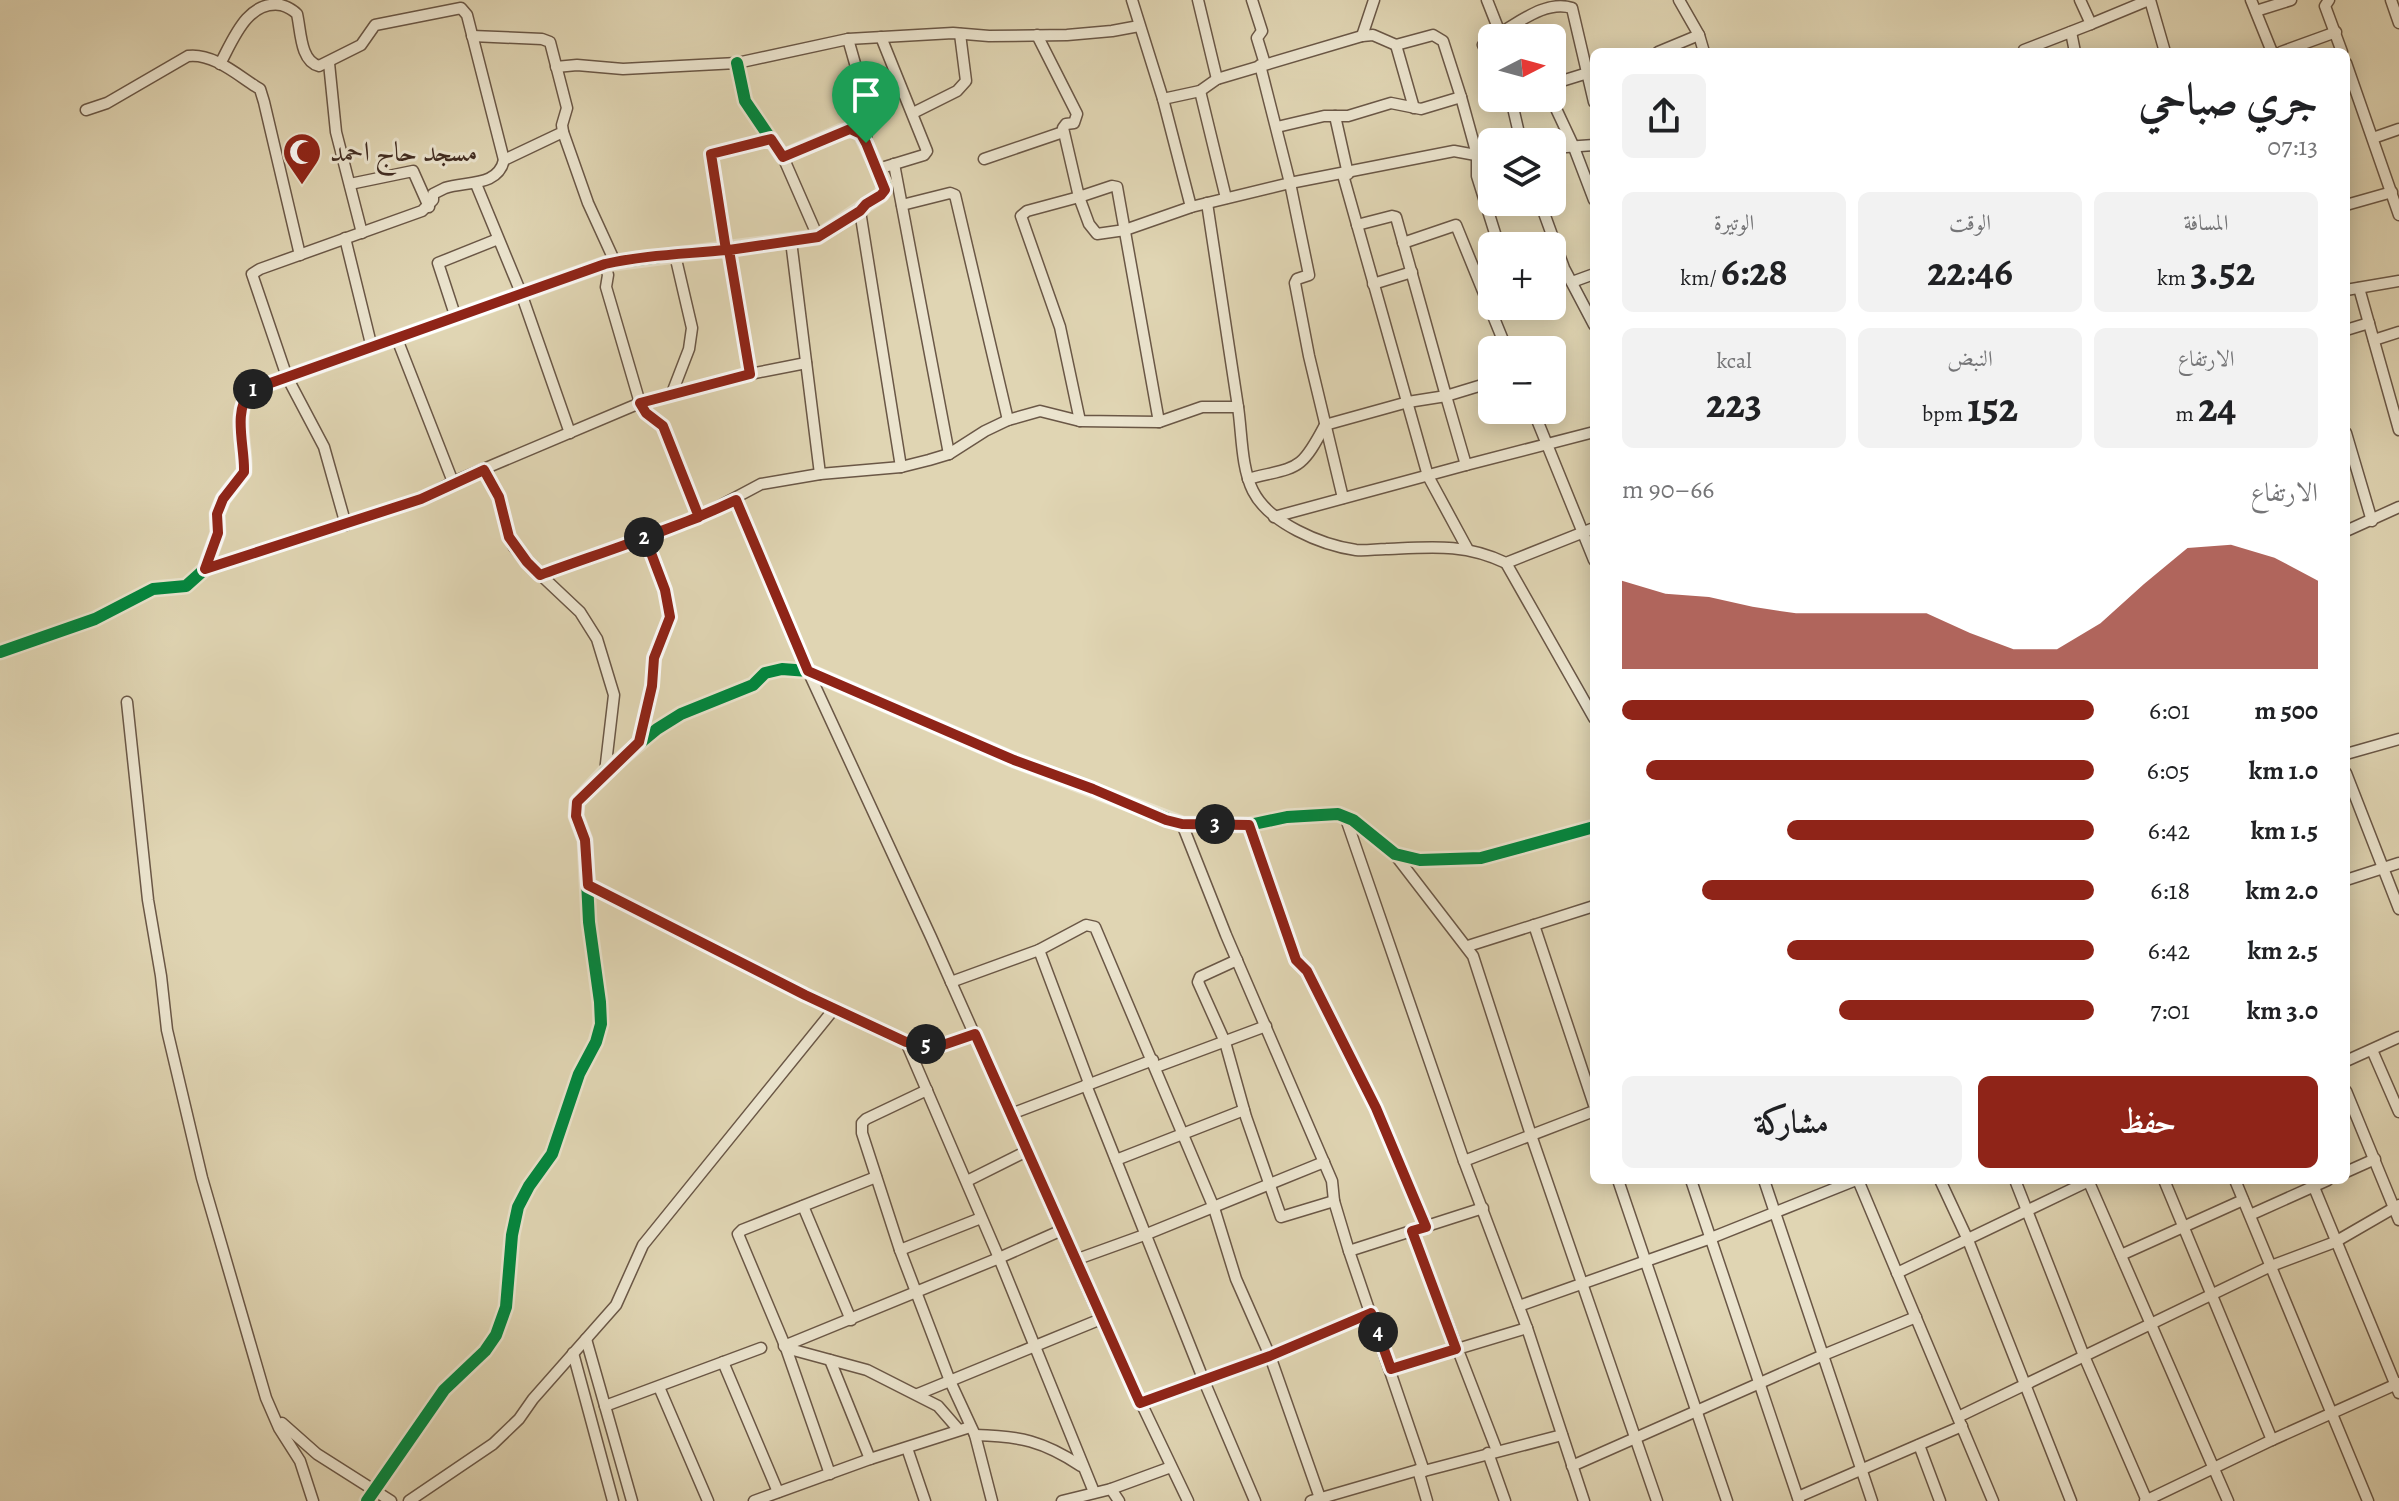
<!DOCTYPE html>
<html lang="ar">
<meta charset="utf-8">
<style>
:root{--surface:#fff;--page:#f2f2f2;--text:#202124;--muted:#757577;--accent:#8f2418}
body{margin:0;font-family:Alegreya,Amiri,serif;background:var(--page);color:var(--text);direction:rtl;height:100vh;display:flex;flex-direction:column;font-size:30px;white-space:nowrap}
*{box-sizing:border-box;margin:0}
p{font-size:26px;color:var(--muted)}
.icon{flex:none;width:44px;height:44px;fill:none;stroke:currentColor;stroke-width:2;stroke-linecap:round;stroke-linejoin:round}
.map{position:relative;flex:1;overflow:hidden;direction:ltr}
.details{position:absolute;left:1590px;top:48px;width:760px;height:1136px;display:flex;flex-direction:column;background:var(--surface);border-radius:12px;box-shadow:0 4px 20px #0003;direction:rtl}
.details>*{flex:none}
.needle{width:52px;rotate:84deg}
.controls{position:absolute;left:1478px;top:24px;display:grid;gap:16px}
.controls a{display:grid;place-items:center;width:88px;height:88px;border-radius:12px;background:var(--surface);box-shadow:0 4px 20px #0003;font-size:40px}
.pin{position:absolute;display:grid;place-items:center;width:68px;height:68px;color:#fff;margin:-82px -34px;border-radius:50% 50% 50% 0;rotate:-45deg;box-shadow:0 0 8px #0007}
.pin .icon{rotate:45deg}
.km{position:absolute;width:40px;height:40px;margin:-20px;border-radius:50%;background:#222;color:#fff;font-size:22px;line-height:40px;text-align:center}
.round{display:grid;place-items:center;flex:none;width:84px;height:84px;border-radius:12px;background:var(--page)}
.headline{display:flex;align-items:center;justify-content:space-between;height:136px;padding:0 32px}
h1{font-size:44px;font-weight:700;line-height:60px}
.metrics{display:grid;grid-template-columns:repeat(3,1fr);gap:12px;height:136px;padding:8px 32px}
.metrics div{display:grid;align-content:center;border-radius:12px;background:var(--page);text-align:center}
.metrics b{font-size:40px;font-weight:700}
.metrics small{font-size:22px;font-weight:400}
.metrics p{font-size:22px}
.chart{height:224px;padding:16px 32px}
.chart p{display:flex;justify-content:space-between}
.chart svg{width:100%;height:144px;margin-top:8px;fill:var(--accent);opacity:.7}
.action{display:flex;gap:16px;margin-top:auto;padding:16px 32px}
.action a{flex:1;height:92px;border-radius:12px;background:var(--accent);color:#fff;font-size:32px;font-weight:700;line-height:92px;text-align:center}
.action a+a{background:var(--page);color:var(--text)}
ul{padding:0 32px;list-style:none;font-size:26px}
li{display:grid;grid-template-columns:128px 96px 1fr;align-items:center;height:60px}
li i{height:20px;border-radius:10px;background:var(--accent)}
.map>svg:first-child{display:block}
.lines{fill:none;stroke-linecap:round;stroke-linejoin:round}
.minor-casing{stroke:#6a5746;stroke-width:13}
.minor{stroke:#ebe4ce;stroke-width:10}
.cycleway-casing{stroke:#ebe4ce;stroke-width:17}
.cycleway{stroke:#00873e;stroke-width:12}
.route-casing{stroke:#fff;stroke-width:16}
.route{stroke:#8f2418;stroke-width:10}
.labels{text-anchor:middle;dominant-baseline:central;stroke-width:6;stroke-linejoin:round;paint-order:stroke}
.poi-label{font-size:28px;fill:#422d22;stroke:#ebe4ce;text-anchor:start}
</style>
<div class="map">
<svg width="2399" height="1501" viewBox="0 0 2399 1501">
<rect width="100%" height="100%" fill="#e0d5b3"/>
<filter id="stains"><feTurbulence type="fractalNoise" baseFrequency=".0025" numOctaves="4"/><feColorMatrix values="0 0 0 0 .2 0 0 0 0 .09 0 0 0 0 .02 0 0 0 .5 -.17"/></filter>
<radialGradient id="worn" r=".72"><stop offset=".6" stop-color="#630" stop-opacity="0"/><stop offset="1" stop-color="#630" stop-opacity=".3"/></radialGradient>
<g class="lines">
<g class="minor-casing">
<g id="minor">
<polyline points="1132,0 1163,99 1191,207"/>
<polyline points="1198,0 1217,79"/>
<polyline points="1252,0 1262,31 1257,38 1265,64"/>
<polyline points="1487,0 1500,33 1483,45 1492,64"/>
<polyline points="1679,0 1699,35 1704,52"/>
<polyline points="2150,0 2165,52"/>
<polyline points="2251,0 2272,52"/>
<polyline points="2329,0 2325,6 2342,52"/>
<polyline points="2391,0 2399,23"/>
<polyline points="2256,11 2291,0"/>
<polyline points="2091,24 2149,0"/>
<polyline points="2071,32 2075,52"/>
<path d="M1500,33C1521,21 1547,0 1572,8L1594,102"/>
<polyline points="1037,35 1077,114 1074,123 1066,124 1063,128 1079,197 1112,186 1117,187 1159,422"/>
<polyline points="1362,36 1374,0"/>
<polyline points="848,39 868,109 866,142"/>
<polyline points="1396,45 1414,108"/>
<polyline points="1658,52 1699,35"/>
<polyline points="2024,52 2024,50 2091,24 2080,0"/>
<polyline points="2281,52 2336,32"/>
<polyline points="329,63 336,132 362,233"/>
<polyline points="2346,63 2399,215"/>
<path d="M220,64C233,40 247,0 281,5C288,7 292,9 297,14C301,31 300,61 319,66L361,45L375,25L461,8L467,15L504,160"/>
<polyline points="1260,65 1290,183 1309,275 1297,279 1295,283 1309,356 1343,498"/>
<polyline points="556,67 577,65 623,69 737,63 848,39 953,33 989,36 1067,35 1112,31 1139,26"/>
<polyline points="1552,84 1594,71"/>
<polyline points="1200,91 1226,198"/>
<polyline points="1514,98 1511,99 1521,142"/>
<polyline points="1551,98 1573,145 1594,200"/>
<polyline points="1163,99 1200,91 1217,79 1362,36 1373,35 1396,45 1433,35 1443,41 1461,97 1477,155 1477,176 1499,246"/>
<path d="M86,110L107,103L188,56C212,53 235,73 255,86L260,89L264,102L300,255"/>
<polyline points="913,113 957,91 966,81 960,34"/>
<polyline points="1335,116 1348,174"/>
<polyline points="1277,127 1324,116 1348,116 1391,103 1421,109 1461,97"/>
<polyline points="563,132 588,203 615,262"/>
<polyline points="2373,138 2399,129"/>
<polyline points="1552,148 1594,145"/>
<polyline points="783,157 818,237"/>
<polyline points="984,159 1063,132"/>
<polyline points="894,164 949,454"/>
<polyline points="878,169 924,155 927,151 881,37"/>
<polyline points="1343,175 1428,476 1467,548"/>
<polyline points="350,184 413,171 429,207"/>
<polyline points="476,184 521,293 570,433"/>
<polyline points="1540,202 1564,268 1594,325"/>
<polyline points="1207,203 1238,407"/>
<polyline points="902,205 950,193 955,195 1008,420"/>
<polyline points="2346,205 2392,192"/>
<polyline points="860,211 901,467"/>
<polyline points="1357,225 1392,216 1396,217 1446,396 1492,382"/>
<polyline points="345,238 372,348"/>
<polyline points="791,241 820,474"/>
<polyline points="1403,243 1456,225 1507,350"/>
<polyline points="726,250 711,154 771,139"/>
<polyline points="605,264 608,275 606,287 640,403 646,413 663,426 699,517"/>
<polyline points="1572,282 1594,274"/>
<polyline points="1373,284 1412,272"/>
<polyline points="2359,288 2399,430"/>
<polyline points="2346,290 2399,281"/>
<polyline points="456,318 438,263 498,239"/>
<polyline points="2346,330 2369,323"/>
<polyline points="397,339 453,482"/>
<polyline points="2374,340 2399,332"/>
<polyline points="750,374 806,363"/>
<polyline points="672,393 689,349 692,328 675,255"/>
<polyline points="1533,410 1594,560"/>
<polyline points="1080,421 1060,327 1021,216 1027,211 1079,197 1089,224 1097,234 1125,230 1191,207 1290,183 1454,151 1492,158"/>
<polyline points="2346,433 2372,521"/>
<polyline points="484,470 499,497 509,537 514,547 527,562 580,612 597,639 614,695 605,772"/>
<path d="M1248,479C1298,466 1300,473 1325,425L1408,402L1446,396L1466,465L1594,432"/>
<polyline points="736,500 808,671 931,937 1101,1319 1188,1501"/>
<polyline points="1274,517 1466,465"/>
<path d="M346,525L324,447L287,377L252,274L260,269L422,211L433,200V194C437,192 441,190 445,188C466,181 498,187 504,160L563,132L562,125L567,108L550,42L542,39L472,36"/>
<polyline points="2346,531 2399,507"/>
<polyline points="1506,563 1594,718"/>
<polyline points="205,569 421,499 453,482 640,403 750,374 729,250"/>
<path d="M540,575L699,517L761,484L820,474L901,467L929,460L949,454L985,431L1008,420L1040,411L1080,421L1159,422L1202,407H1238C1242,433 1241,467 1253,491C1269,523 1321,545 1356,550C1365,551 1377,549 1386,549C1431,547 1465,543 1506,563L1594,528"/>
<path d="M0,652L95,619L153,589L186,586L205,569L218,533L217,514L223,499L244,472C246,446 232,413 251,390L605,264L818,237L881,195L885,185L861,134L856,130L842,131L783,157L745,101L737,63"/>
<polyline points="127,702 148,900 161,976 167,1030 202,1178 266,1398 279,1428 300,1461 313,1501"/>
<polyline points="639,742 652,686 655,652 670,617 665,590 645,537"/>
<polyline points="2346,754 2399,739"/>
<polyline points="2346,773 2399,909"/>
<polyline points="1345,816 1464,1161 1527,1328 1584,1501"/>
<polyline points="1182,824 1226,935 1332,1181 1334,1201 1349,1251 1424,1471"/>
<polyline points="1249,825 1296,960 1306,969 1376,1108 1426,1227"/>
<polyline points="1396,856 1473,956 1531,1135 1657,1501"/>
<polyline points="2346,880 2399,863"/>
<polyline points="588,885 805,995 906,1042 940,1046 975,1034"/>
<polyline points="1534,925 1594,1105"/>
<polyline points="1468,946 1594,906"/>
<polyline points="1039,950 1089,1083"/>
<polyline points="1237,960 1200,977 1198,982 1225,1042 1246,1117 1281,1217 1334,1201"/>
<polyline points="951,982 1039,950 1086,925 1095,927 1214,1208 1236,1279 1270,1356 1320,1498"/>
<polyline points="906,1042 999,1258 1094,1492"/>
<polyline points="2372,1050 2399,1112"/>
<polyline points="2346,1061 2399,1037"/>
<polyline points="1156,1067 1266,1026"/>
<polyline points="1086,1085 1204,1381 1255,1501"/>
<polyline points="927,1090 866,1119 862,1123 862,1133 900,1250 950,1381 975,1435 992,1501"/>
<polyline points="2346,1091 2399,1220"/>
<polyline points="1011,1114 1153,1060"/>
<polyline points="1116,1160 1244,1110"/>
<polyline points="1464,1161 1594,1111"/>
<polyline points="2346,1172 2375,1159"/>
<polyline points="1618,1180 1727,1501"/>
<polyline points="1691,1180 1799,1501"/>
<polyline points="1764,1180 1872,1501"/>
<polyline points="1858,1180 1993,1501"/>
<polyline points="1940,1180 1968,1240 2071,1501"/>
<polyline points="2015,1180 2084,1356 2147,1501"/>
<polyline points="2088,1180 2228,1501"/>
<polyline points="2164,1180 2272,1440"/>
<polyline points="2235,1180 2368,1501"/>
<polyline points="2311,1180 2399,1393"/>
<polyline points="967,1181 1027,1151"/>
<polyline points="803,1206 851,1320"/>
<polyline points="2250,1215 2328,1180"/>
<polyline points="1412,1231 1497,1451"/>
<polyline points="900,1250 981,1218"/>
<polyline points="1349,1251 1483,1208"/>
<polyline points="2121,1255 2243,1200"/>
<polyline points="1075,1260 1147,1234 1324,1162"/>
<polyline points="1897,1273 2091,1180"/>
<polyline points="1519,1306 1711,1238 1856,1180"/>
<polyline points="586,1339 632,1501"/>
<polyline points="784,1346 999,1258 1062,1230"/>
<polyline points="786,1348 867,1370 938,1406 958,1429"/>
<polyline points="573,1353 613,1501"/>
<polyline points="830,1360 870,1459"/>
<polyline points="723,1362 778,1492"/>
<polyline points="1391,1369 1527,1328"/>
<polyline points="659,1387 708,1501"/>
<polyline points="918,1394 1101,1319"/>
<polyline points="1140,1403 1270,1356 1371,1313"/>
<polyline points="605,1406 761,1348"/>
<polyline points="1958,1417 2271,1266 2335,1242 2399,1205"/>
<polyline points="282,1423 317,1454 391,1501"/>
<path d="M975,1435C1020,1436 1043,1441 1081,1466"/>
<polyline points="1919,1445 1940,1501"/>
<polyline points="907,1448 925,1501"/>
<polyline points="1488,1453 1505,1501"/>
<polyline points="1572,1466 1821,1356 1916,1317"/>
<polyline points="1418,1470 1427,1501"/>
<polyline points="830,1474 786,1348 738,1234 742,1230 876,1177"/>
<polyline points="1111,1489 1171,1467"/>
<polyline points="1798,1497 1962,1426"/>
<polyline points="367,1501 444,1390 485,1351 496,1335 506,1307 512,1235 518,1207 529,1186 552,1154 579,1074 596,1042 601,1024 600,1002 589,922 585,840 576,816 577,802 605,772 657,729 681,714 753,685 765,673 782,669 808,671 1014,760 1182,824 1249,825 1287,817 1338,814 1353,820 1395,854 1420,860 1481,858 1594,827"/>
<polyline points="409,1501 493,1444 519,1419 533,1399 616,1305 643,1245 834,1009"/>
<polyline points="754,1501 870,1459 970,1427"/>
<polyline points="1062,1501 1111,1489 1119,1501"/>
<polyline points="1311,1501 1418,1470 1424,1471 1562,1435"/>
<polyline points="2145,1501 2272,1440 2399,1383"/>
</g>
</g>
<use href="#minor" class="minor"/>
<g class="cycleway-casing">
<g id="cycleway">
<path d="M0,652L95,619L153,589L186,586L205,569L218,533L217,514L223,499L244,472C246,446 232,413 251,390L605,264L818,237L881,195L885,185L861,134L856,130L842,131L783,157L745,101L737,63"/>
<polyline points="367,1501 444,1390 485,1351 496,1335 506,1307 512,1235 518,1207 529,1186 552,1154 579,1074 596,1042 601,1024 600,1002 589,922 585,840 576,816 577,802 605,772 657,729 681,714 753,685 765,673 782,669 808,671 1014,760 1182,824 1249,825 1287,817 1338,814 1353,820 1395,854 1420,860 1481,858 1594,827"/>
</g>
</g>
<use href="#cycleway" class="cycleway"/>
</g>
<g class="lines">
<g class="route-casing">
<path id="route" d="M866,143L885,190L881,195L866,204L860,211L818,237L729,250H726C686,254 644,255 605,264L251,390C232,412 245,446 244,472L223,499L217,514L218,533L205,569L421,499L484,470L499,497L509,537L527,562L540,575C606,551 673,530 736,500L808,671L1014,760L1093,789L1166,820L1182,824L1249,825L1296,960L1307,971L1376,1108L1426,1227L1412,1231L1456,1349L1391,1369L1371,1313L1270,1356L1140,1403L975,1034L943,1045L906,1042L805,995L588,885L585,840L576,816L577,802L639,742L652,686L654,658L670,617L665,590L645,537L699,517L663,426L646,413L640,403L750,374L729,250H726L711,154L771,139L783,157L850,129L861,134L866,143"/>
</g>
<use href="#route" class="route"/>
</g>
<defs>
<g id="mosque-pin" transform="scale(2)"><path d="M0 17L-7.5 6A9.5 9.5 0 1 1 7.5 6Z" fill="#8f2418" stroke="#ebe4ce"/><path d="M3.5-4.9A6 6 0 1 0 3.5 4.9A5 5 0 1 1 3.5-4.9Z" fill="#fff"/></g>
</defs>
<g fill-rule="evenodd">
<use href="#mosque-pin" x="302" y="152"/>
</g>
<g class="labels">
<g class="poi-label">
<text x="330" y="152">مسجد حاج احمد</text>
</g>
</g>
<rect width="100%" height="100%" filter="url(#stains)"/>
<rect width="100%" height="100%" fill="url(#worn)"/>
</svg>
<div class="controls">
<a><svg class="needle" viewBox="-14 -14 28 28"><path d="M0-13l5 13h-10z" fill="#e53935"/><path d="M0 13l5-13h-10z" fill="#757577"/></svg></a>
<a><svg class="icon" aria-label="layers" viewBox="0 0 24 24"><path d="M12 4l9 5-9 5-9-5zM3 14l9 5 9-5"/></svg></a>
<a>+</a>
<a>−</a>
</div>
<div class="pin" style="left:866px;top:143px;background:#1e9e55"><svg class="icon" aria-label="arrive" viewBox="0 0 24 24"><path d="M6 21V4h12l-3 4 3 4H6"/></svg></div>
<b class="km" style="left:253px;top:389px">1</b>
<b class="km" style="left:644px;top:537px">2</b>
<b class="km" style="left:1215px;top:824px">3</b>
<b class="km" style="left:1378px;top:1332px">4</b>
<b class="km" style="left:926px;top:1044px">5</b>
<section class="details">
<div class="headline"><div><h1>جري صباحي</h1><p>07:13</p></div><a class="round"><svg class="icon" aria-label="share" viewBox="0 0 24 24"><path d="M12 15V3M7 8l5-5 5 5M5 13v7h14v-7"/></svg></a></div>
<div class="metrics">
<div><p>المسافة</p><b>3.52<small> km</small></b></div>
<div><p>الوقت</p><b>22:46</b></div>
<div><p>الوتيرة</p><b>6:28<small> /km</small></b></div>
</div>
<div class="metrics">
<div><p>الارتفاع</p><b>24<small> m</small></b></div>
<div><p>النبض</p><b>152<small> bpm</small></b></div>
<div><p>kcal</p><b>223</b></div>
</div>
<div class="chart"><p><span>الارتفاع</span>66–90 m</p>
<svg viewBox="0 0 160 44" preserveAspectRatio="none"><path d="M0 44V17L10 21L20 22L30 25L40 27L50 27L60 27L70 27L80 33L90 38L100 38L110 30L120 18L130 7L140 6L150 10L160 17V44z"/></svg>
</div>
<ul>
<li><b>500 m</b>6:01<i style="width:100%"></i></li>
<li><b>1.0 km</b>6:05<i style="width:95%"></i></li>
<li><b>1.5 km</b>6:42<i style="width:65%"></i></li>
<li><b>2.0 km</b>6:18<i style="width:83%"></i></li>
<li><b>2.5 km</b>6:42<i style="width:65%"></i></li>
<li><b>3.0 km</b>7:01<i style="width:54%"></i></li>
</ul>
<div class="action"><a>حفظ</a><a>مشاركة</a></div>
</section>
</div>
